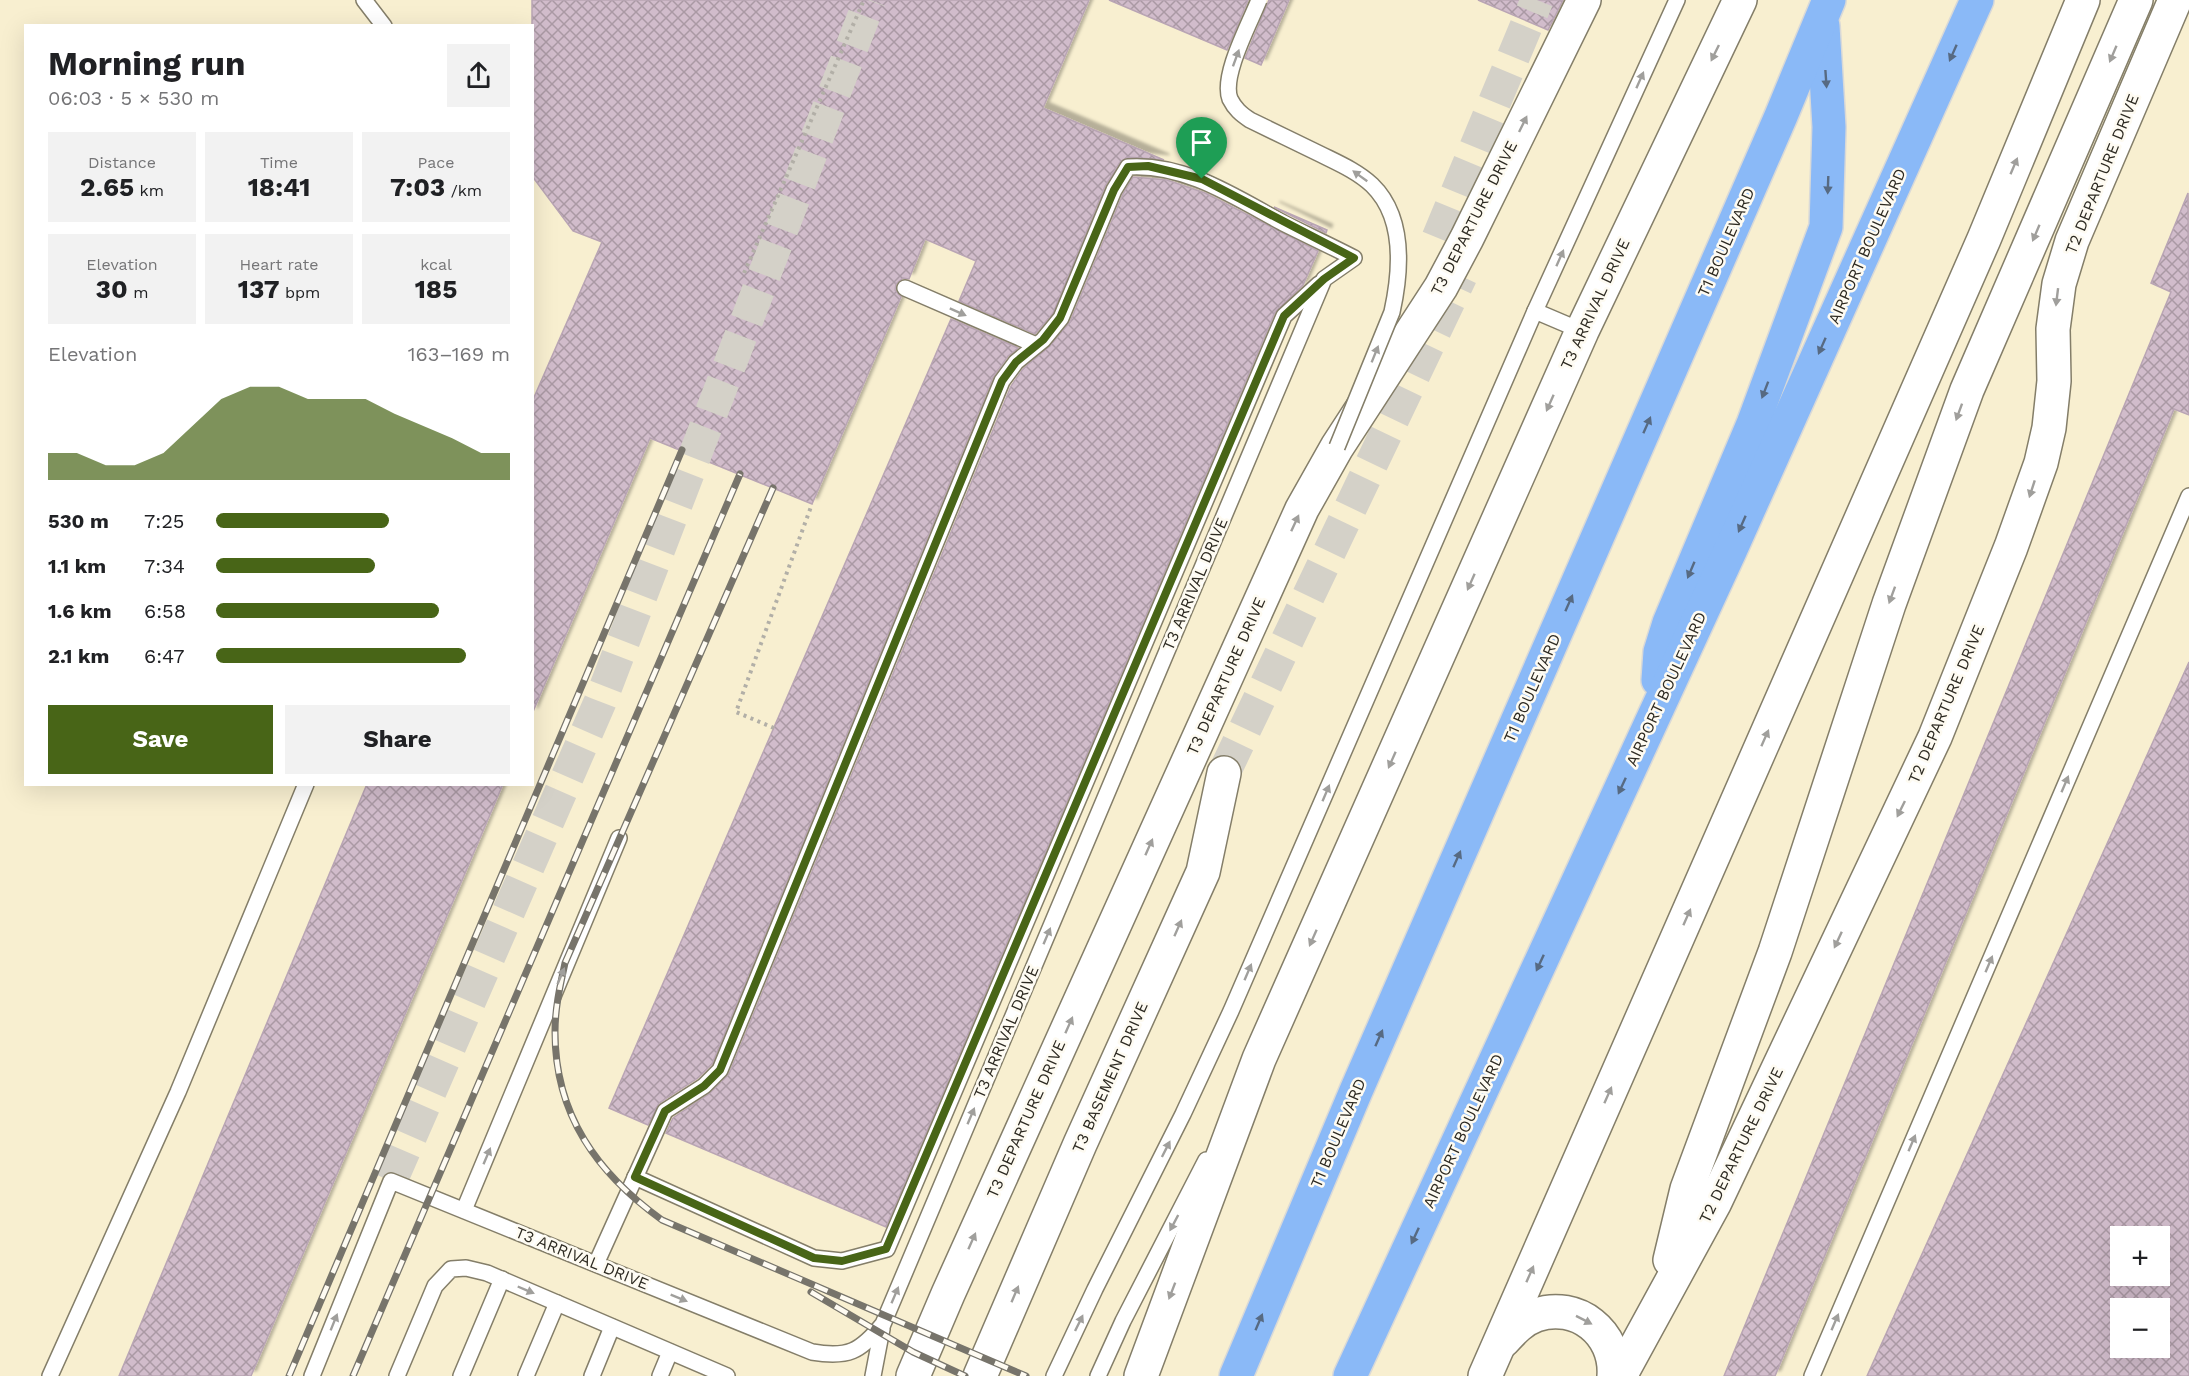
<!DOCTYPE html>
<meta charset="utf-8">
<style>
:root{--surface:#fff;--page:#f2f2f2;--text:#202124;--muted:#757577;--accent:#486517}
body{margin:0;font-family:"Work Sans",sans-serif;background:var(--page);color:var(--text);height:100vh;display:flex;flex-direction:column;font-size:22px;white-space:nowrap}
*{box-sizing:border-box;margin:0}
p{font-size:20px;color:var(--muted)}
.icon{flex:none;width:33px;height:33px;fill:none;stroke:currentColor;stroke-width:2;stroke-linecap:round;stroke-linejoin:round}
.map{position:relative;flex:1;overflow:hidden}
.drawer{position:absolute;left:24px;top:24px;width:510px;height:762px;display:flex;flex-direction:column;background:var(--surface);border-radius:0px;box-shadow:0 6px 24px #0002}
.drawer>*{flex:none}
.controls{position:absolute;left:2110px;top:1226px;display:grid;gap:12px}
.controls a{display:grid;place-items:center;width:60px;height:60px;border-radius:0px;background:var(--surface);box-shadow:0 6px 24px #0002;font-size:30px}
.pin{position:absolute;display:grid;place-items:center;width:51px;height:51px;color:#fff;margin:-62px -26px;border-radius:50% 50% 50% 0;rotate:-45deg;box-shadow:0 0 6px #0007}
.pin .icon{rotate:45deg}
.round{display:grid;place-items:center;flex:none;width:63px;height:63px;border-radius:0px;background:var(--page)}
.headline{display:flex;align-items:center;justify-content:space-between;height:102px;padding:0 24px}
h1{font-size:33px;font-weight:700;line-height:45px}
.figures{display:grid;grid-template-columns:repeat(3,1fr);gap:9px;height:102px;padding:6px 24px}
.figures div{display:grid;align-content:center;border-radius:0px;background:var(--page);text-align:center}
.figures b{font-size:26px;font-weight:700}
.figures small{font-size:16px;font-weight:400}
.figures p{font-size:16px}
.chart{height:168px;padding:12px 24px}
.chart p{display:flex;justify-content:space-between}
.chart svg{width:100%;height:108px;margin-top:6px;fill:var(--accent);opacity:.7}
.primary-button{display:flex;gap:12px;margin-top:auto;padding:12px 24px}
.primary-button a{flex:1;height:69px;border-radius:0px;background:var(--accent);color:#fff;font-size:24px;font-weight:700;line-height:69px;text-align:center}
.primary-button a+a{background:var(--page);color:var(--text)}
ul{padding:0 24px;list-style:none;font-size:20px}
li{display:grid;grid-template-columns:96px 72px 1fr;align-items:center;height:45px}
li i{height:15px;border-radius:8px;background:var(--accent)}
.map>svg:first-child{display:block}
.built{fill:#f8efd0;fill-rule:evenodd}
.building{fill:url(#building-cross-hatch);stroke:#b9a5b4;stroke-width:1.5;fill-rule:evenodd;filter:url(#shadow)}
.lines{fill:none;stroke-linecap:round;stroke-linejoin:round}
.secondary-tunnel{stroke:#d4d1c8;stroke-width:33;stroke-dasharray:33 16;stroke-linecap:butt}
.lane-casing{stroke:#847e69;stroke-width:18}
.secondary-casing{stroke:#847e69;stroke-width:36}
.highway-casing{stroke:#d9d9d7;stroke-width:36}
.path{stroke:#b2afa7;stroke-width:4;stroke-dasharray:3 4.5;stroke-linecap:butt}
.lane{stroke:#fff;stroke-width:15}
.secondary{stroke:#fff;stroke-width:33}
.highway{stroke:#8ab9f7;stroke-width:33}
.rail-casing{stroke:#77746b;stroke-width:7}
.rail{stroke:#fefbf2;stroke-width:4.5;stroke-dasharray:14;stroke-linecap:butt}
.lane-bridge-casing{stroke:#847e69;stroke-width:18;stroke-linecap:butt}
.lane-bridge{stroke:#fff;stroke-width:15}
.oneway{fill:#a09f9c}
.oneway2{fill:#576a82}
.route-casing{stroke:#fff;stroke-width:12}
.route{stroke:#486517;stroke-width:8}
.labels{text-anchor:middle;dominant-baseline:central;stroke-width:5;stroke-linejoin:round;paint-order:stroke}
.street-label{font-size:16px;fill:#2d2a22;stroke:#fefbf2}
</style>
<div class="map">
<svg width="2189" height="1376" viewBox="0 0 2189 1376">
<defs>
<pattern id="building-cross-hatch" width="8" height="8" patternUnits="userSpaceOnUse" patternTransform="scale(1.5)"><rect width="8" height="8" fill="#d1bccb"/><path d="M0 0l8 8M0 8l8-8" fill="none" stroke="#aa99a4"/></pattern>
<filter id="shadow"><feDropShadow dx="5.5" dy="-5.5" stdDeviation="1.5" flood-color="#0004"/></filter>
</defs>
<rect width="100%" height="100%" fill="#fefbf2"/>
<path class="built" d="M0,0H2189V1376H0ZM26,26H532V784H26ZM2121,1236H2160V1275H2121ZM2121,1308H2160V1347H2121Z"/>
<g class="building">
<polygon points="532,0 1089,0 1043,108 1164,160 1128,157 1120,162 1105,186 1053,313 1035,334 959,301 976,261 925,239 909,279 903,278 896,284 895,290 901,297 812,504 650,438 532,714 532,402 602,242 573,231 532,176"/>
<polygon points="1109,0 1248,0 1227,50"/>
<polygon points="1269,0 1289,0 1261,65 1245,58"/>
<polygon points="1478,0 1563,0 1548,30"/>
<polygon points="1133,177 1167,180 1205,193 1318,251 1303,285 1275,312 886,1227 666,1133 673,1118 709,1094 729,1074 1011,386 1023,369 1050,346 1070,322 1123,194"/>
<polygon points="2188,193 2189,415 2174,409 1775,1376 1724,1376 2171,292 2151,283"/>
<polygon points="1274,207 1327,230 1326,233"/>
<polygon points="951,319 1018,348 1008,356 993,377 712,1064 698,1078 659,1103 648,1125 609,1108"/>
<path d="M2189,662V1376H1867ZM2121,1236H2160V1275H2121ZM2121,1308H2160V1347H2121Z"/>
<polygon points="367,784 503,784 251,1376 119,1376"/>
</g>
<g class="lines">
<g class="secondary-tunnel">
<polyline points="1438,238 1537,0"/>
<polyline points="1224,773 1461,276"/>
<polyline points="391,1181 600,702 870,0"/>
</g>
<g class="lane-casing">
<g id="lane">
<polyline points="364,0 384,26"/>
<polyline points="905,288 1036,345"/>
<polyline points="1535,311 1582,331"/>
<polyline points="635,1177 814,1258 842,1261 887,1249 1284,316 1319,284"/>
<polyline points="464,1210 619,838"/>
<polyline points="50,1376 178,1092 306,784"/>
<path d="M312,1376L391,1181L812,1352C848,1358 860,1352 883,1324L1324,279L1354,258C1331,246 1307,235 1283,223C1235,197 1185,163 1128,167L1114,190L1061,318L1043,340L1016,362L1002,381L720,1070L704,1086L665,1111L596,1264"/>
<polyline points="397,1376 435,1286 451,1269 466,1268 487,1273 727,1376"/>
<polyline points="461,1376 502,1279"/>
<polyline points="526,1376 557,1303"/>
<polyline points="592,1376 612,1327"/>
<polyline points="660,1376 670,1352"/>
<polyline points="873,1376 882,1329"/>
<polyline points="1054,1376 1095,1289 1183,1114 1231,1011 1535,311 1677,0"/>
<polyline points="1098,1376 1123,1321 1206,1160"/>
<polyline points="1812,1376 2189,496"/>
</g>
</g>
<g class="secondary-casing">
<g id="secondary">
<polyline points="1670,1260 1687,1189 1775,952 1889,604 1967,390 2136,0"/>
<path d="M1503,1341C1513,1330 1522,1320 1536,1315C1577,1301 1617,1333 1614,1376"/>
<polyline points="913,1376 948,1294 1302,509 1337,447 1441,287 1467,238 1584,0"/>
<polyline points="980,1376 1080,1144 1203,872 1224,773"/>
<polyline points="1141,1376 1259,1059 1582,331 1740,0"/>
<polyline points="1485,1376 1984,239 2083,0"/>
<polyline points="1620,1376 1715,1202 1935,737 2011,547 2041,463 2049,428 2054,381 2053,329 2059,284 2072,241 2175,0"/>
</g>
</g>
<g class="highway-casing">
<g id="highway">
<polyline points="1658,680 1660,652 1669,623 1753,424 1826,227 1829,127 1823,26"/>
<polyline points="1236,1376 1356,1091 1781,116 1829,0"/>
<polyline points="1350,1376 1731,549 1977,0"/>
</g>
</g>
<g class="path">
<polyline points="744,273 864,0"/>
<polyline points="774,728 736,712 812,504"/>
</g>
<use href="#lane" class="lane"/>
<use href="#secondary" class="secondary"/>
<use href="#highway" class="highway"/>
<g class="rail-casing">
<g id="rail">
<path d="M773,488L565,963C560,986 555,1008 555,1032C555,1115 597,1173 662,1220L1026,1376"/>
<polyline points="811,1292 913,1352 965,1376"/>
<polyline points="289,1376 682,450"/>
<polyline points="353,1376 740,474"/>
</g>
</g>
<use href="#rail" class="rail"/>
<g class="lane-bridge-casing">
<path id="lane-bridge" d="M1259,0C1250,23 1221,76 1230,99C1235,109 1241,114 1250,120C1273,131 1297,143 1320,154C1338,163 1357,171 1372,185C1405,217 1401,271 1392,312L1337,447"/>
</g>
<use href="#lane-bridge" class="lane-bridge"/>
</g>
<defs><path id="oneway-solid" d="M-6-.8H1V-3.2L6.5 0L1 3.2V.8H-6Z" transform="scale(1.5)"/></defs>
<g class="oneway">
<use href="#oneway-solid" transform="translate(1715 53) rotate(116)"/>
<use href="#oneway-solid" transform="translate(2113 54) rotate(113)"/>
<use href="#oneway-solid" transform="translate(1236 58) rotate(-70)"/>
<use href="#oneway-solid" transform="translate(1640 80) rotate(-66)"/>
<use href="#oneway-solid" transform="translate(1523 124) rotate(-64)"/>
<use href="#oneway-solid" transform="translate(2014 166) rotate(-67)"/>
<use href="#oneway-solid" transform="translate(1360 176) rotate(-144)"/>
<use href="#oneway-solid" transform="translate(2036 233) rotate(113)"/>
<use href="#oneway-solid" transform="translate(1560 258) rotate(-66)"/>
<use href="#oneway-solid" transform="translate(2057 297) rotate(97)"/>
<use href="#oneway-solid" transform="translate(958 312) rotate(24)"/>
<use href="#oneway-solid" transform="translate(1375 354) rotate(-68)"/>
<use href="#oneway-solid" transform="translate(1550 403) rotate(114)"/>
<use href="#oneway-solid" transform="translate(1959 412) rotate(110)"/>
<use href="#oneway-solid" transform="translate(2032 489) rotate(108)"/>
<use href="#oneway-solid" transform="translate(1295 523) rotate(-65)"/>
<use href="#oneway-solid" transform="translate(1471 582) rotate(114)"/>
<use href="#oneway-solid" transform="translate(1892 595) rotate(110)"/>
<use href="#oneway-solid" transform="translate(1765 738) rotate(-66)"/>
<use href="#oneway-solid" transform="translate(1392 760) rotate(114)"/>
<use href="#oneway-solid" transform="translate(2065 784) rotate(-67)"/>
<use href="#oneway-solid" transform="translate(1326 793) rotate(-67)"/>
<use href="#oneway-solid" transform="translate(1901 809) rotate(116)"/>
<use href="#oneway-solid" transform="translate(1149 847) rotate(-66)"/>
<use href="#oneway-solid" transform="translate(1687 917) rotate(-66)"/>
<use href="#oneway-solid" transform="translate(1178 928) rotate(-66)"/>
<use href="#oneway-solid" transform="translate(1047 936) rotate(-67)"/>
<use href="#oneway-solid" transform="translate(1313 938) rotate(114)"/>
<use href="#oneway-solid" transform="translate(1838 940) rotate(115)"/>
<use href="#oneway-solid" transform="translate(1989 964) rotate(-67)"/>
<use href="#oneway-solid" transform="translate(1248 972) rotate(-67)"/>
<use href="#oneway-solid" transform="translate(561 976) rotate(-67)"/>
<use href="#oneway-solid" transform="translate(1069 1025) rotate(-66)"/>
<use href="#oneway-solid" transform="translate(1608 1095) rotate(-66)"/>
<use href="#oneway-solid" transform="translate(971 1116) rotate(-67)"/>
<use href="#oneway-solid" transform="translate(1912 1143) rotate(-67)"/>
<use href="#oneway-solid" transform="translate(1166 1149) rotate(-63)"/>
<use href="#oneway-solid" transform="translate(487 1156) rotate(-67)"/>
<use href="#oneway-solid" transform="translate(1174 1223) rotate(118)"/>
<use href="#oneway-solid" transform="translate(972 1241) rotate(-66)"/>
<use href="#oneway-solid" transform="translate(1530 1274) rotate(-66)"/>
<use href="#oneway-solid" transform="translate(526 1290) rotate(23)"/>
<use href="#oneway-solid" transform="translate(1172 1291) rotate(111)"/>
<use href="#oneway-solid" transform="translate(1015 1294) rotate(-67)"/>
<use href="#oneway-solid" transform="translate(895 1295) rotate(-67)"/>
<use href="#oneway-solid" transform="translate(679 1298) rotate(22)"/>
<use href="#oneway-solid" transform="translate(1584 1320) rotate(27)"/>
<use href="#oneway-solid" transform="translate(334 1322) rotate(-68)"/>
<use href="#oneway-solid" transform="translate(1835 1322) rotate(-67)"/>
<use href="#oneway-solid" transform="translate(1079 1323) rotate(-64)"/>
</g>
<g class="oneway2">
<use href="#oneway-solid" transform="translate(1953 53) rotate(114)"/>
<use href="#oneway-solid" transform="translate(1826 79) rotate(86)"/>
<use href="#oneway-solid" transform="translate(1828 185) rotate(92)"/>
<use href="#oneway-solid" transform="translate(1822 346) rotate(114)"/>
<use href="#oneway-solid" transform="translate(1765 390) rotate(111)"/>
<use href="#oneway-solid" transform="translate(1647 425) rotate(-66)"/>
<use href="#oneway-solid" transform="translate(1742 524) rotate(114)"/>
<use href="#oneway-solid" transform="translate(1691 570) rotate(113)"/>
<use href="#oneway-solid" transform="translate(1569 603) rotate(-66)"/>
<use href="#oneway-solid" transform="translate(1622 786) rotate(115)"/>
<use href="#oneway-solid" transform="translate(1457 859) rotate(-66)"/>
<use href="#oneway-solid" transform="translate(1540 963) rotate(115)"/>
<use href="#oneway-solid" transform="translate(1379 1038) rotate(-66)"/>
<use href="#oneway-solid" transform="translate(1415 1236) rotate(115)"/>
<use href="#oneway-solid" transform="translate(1259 1322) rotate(-67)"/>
</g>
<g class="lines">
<g class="route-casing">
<polygon id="route" points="1148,166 1202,179 1354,258 1324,279 1284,316 886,1249 842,1261 814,1258 635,1177 665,1111 704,1086 720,1070 1002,381 1016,362 1043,340 1060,318 1114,190 1128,167"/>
</g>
<use href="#route" class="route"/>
</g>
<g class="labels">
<g class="street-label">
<text transform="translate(2102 174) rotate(-68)">T2 DEPARTURE DRIVE</text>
<text transform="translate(1474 218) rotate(-63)">T3 DEPARTURE DRIVE</text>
<text transform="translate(1726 242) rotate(-66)">T1 BOULEVARD</text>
<text transform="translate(1867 246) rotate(-66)">AIRPORT BOULEVARD</text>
<text transform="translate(1595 304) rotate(-65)">T3 ARRIVAL DRIVE</text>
<text transform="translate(1195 584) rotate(-67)">T3 ARRIVAL DRIVE</text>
<text transform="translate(1226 676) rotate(-66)">T3 DEPARTURE DRIVE</text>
<text transform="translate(1532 688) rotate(-66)">T1 BOULEVARD</text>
<text transform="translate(1666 689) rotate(-65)">AIRPORT BOULEVARD</text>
<text transform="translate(1946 704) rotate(-67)">T2 DEPARTURE DRIVE</text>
<text transform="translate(1006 1032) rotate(-67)">T3 ARRIVAL DRIVE</text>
<text transform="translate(1110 1077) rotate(-66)">T3 BASEMENT DRIVE</text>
<text transform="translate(1026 1119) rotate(-66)">T3 DEPARTURE DRIVE</text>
<text transform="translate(1463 1131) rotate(-65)">AIRPORT BOULEVARD</text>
<text transform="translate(1338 1133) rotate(-67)">T1 BOULEVARD</text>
<text transform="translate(1741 1145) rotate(-64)">T2 DEPARTURE DRIVE</text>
<text transform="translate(582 1258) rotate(22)">T3 ARRIVAL DRIVE</text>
</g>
</g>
</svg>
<div class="controls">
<a>+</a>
<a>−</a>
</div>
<div class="pin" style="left:1202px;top:179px;background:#1e9e55"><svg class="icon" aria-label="arrive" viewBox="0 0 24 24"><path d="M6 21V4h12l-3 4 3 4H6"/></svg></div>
<section class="drawer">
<div class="headline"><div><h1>Morning run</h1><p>06:03 · 5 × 530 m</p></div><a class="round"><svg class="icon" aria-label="share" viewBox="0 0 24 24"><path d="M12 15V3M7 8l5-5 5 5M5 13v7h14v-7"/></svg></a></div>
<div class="figures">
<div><p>Distance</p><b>2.65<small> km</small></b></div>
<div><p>Time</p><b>18:41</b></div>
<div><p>Pace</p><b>7:03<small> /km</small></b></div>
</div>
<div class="figures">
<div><p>Elevation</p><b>30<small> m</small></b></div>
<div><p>Heart rate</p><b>137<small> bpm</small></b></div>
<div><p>kcal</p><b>185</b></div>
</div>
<div class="chart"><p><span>Elevation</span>163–169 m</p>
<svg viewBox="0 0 160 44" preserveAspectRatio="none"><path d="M0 44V33L10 33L20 38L30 38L40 33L50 22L60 11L70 6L80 6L90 11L100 11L110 11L120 17L130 22L140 27L150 33L160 33V44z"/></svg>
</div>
<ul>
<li><b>530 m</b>7:25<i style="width:59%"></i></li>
<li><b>1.1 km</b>7:34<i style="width:54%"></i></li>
<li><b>1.6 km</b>6:58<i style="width:76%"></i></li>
<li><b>2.1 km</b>6:47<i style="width:85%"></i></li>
</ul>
<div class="primary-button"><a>Save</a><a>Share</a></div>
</section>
</div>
